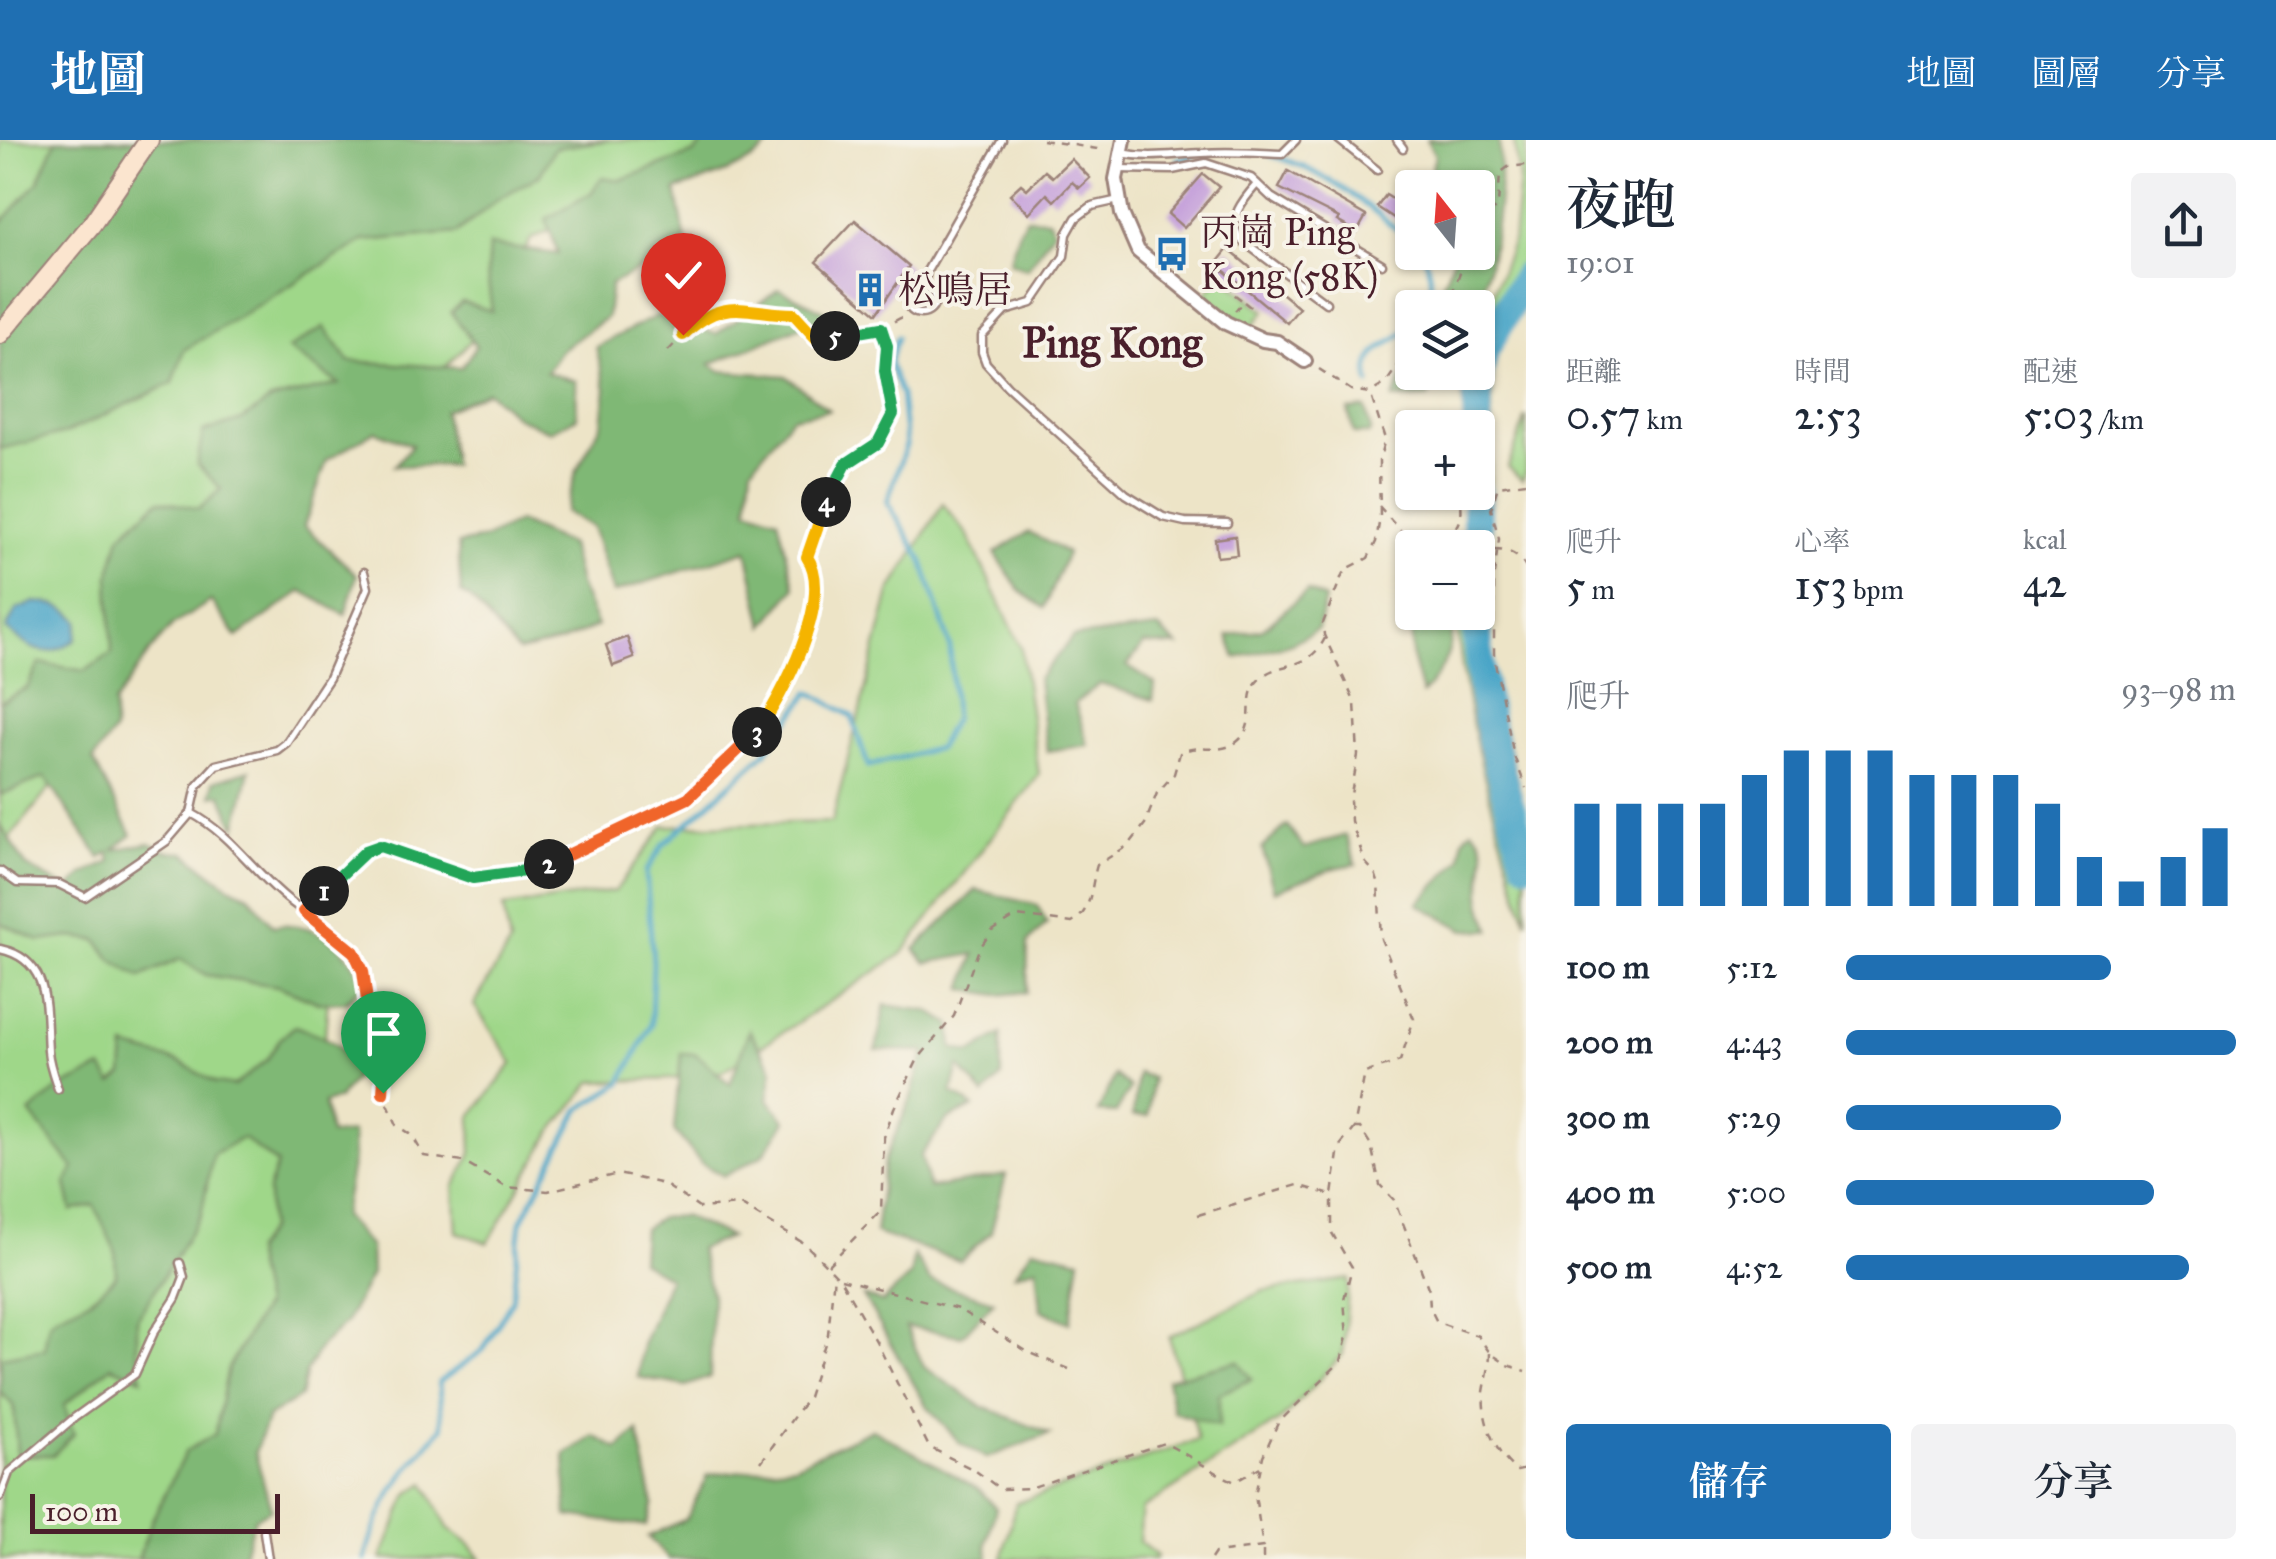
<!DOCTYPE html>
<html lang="zh-TW">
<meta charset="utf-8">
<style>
:root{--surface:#fff;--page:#f2f2f3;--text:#1f2937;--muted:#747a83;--accent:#1f6fb2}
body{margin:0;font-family:"IM FELL Great Primer","Noto Serif TC",serif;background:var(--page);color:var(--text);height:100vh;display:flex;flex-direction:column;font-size:38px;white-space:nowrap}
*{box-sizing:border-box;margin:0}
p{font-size:32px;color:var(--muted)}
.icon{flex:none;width:55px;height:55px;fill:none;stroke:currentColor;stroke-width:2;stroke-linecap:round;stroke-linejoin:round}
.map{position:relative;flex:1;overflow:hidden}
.side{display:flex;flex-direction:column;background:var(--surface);width:750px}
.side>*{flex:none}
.needle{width:65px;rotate:343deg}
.controls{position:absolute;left:1395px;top:30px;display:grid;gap:20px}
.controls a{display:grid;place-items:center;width:100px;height:100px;border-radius:10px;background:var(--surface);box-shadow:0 2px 8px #0004;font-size:50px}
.scale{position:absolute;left:30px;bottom:25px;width:250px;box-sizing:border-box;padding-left:10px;border:5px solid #4a1f2b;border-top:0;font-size:28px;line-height:35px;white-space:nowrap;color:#4a1f2b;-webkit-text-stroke:8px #f7f3e8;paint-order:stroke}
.pin{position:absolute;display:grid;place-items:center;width:85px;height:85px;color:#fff;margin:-102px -42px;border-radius:50% 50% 50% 0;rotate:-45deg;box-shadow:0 0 10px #0007}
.pin .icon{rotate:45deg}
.km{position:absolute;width:50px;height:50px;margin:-25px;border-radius:50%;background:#222;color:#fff;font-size:28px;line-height:50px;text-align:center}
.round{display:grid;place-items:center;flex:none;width:105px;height:105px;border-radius:10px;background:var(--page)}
.head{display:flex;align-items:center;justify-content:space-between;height:170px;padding:0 40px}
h1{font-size:55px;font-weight:600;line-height:75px}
.metrics{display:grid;grid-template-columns:repeat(3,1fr);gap:15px;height:170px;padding:10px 40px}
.metrics div{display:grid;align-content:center}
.metrics b{font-size:42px;font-weight:600}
.metrics small{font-size:28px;font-weight:400}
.metrics p{font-size:28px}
.chart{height:280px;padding:20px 40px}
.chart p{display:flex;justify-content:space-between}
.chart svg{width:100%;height:180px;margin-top:10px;stroke:var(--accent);stroke-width:6}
.primary-button{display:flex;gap:20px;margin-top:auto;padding:20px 40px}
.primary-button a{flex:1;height:115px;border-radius:10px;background:var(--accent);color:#fff;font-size:40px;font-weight:600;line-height:115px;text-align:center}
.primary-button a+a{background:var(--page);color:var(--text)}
ul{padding:0 40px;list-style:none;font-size:32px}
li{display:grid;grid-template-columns:160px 120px 1fr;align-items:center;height:75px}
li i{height:25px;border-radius:12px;background:var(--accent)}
header{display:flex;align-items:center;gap:60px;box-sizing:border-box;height:140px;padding:0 50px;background:var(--accent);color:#fff}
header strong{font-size:48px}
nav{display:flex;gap:55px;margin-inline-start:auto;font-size:35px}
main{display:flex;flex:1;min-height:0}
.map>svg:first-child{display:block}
.green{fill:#9fd789;stroke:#747b5a;stroke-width:2.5}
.forest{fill:#7fb875;stroke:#646c50;stroke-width:2.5}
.water{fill:#49a5c7;stroke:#4a6279;stroke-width:2.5}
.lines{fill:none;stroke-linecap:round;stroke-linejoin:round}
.stream{stroke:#49a5c7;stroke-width:5}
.river{stroke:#49a5c7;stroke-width:30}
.building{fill:#c098d9}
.service-casing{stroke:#9c8279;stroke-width:11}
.minor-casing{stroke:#9c8279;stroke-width:18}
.secondary-casing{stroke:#9c8279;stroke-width:22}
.path{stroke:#9c8279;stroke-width:2.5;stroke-dasharray:8 8;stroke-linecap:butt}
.service{stroke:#fff;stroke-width:6}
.minor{stroke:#fff;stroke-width:12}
.secondary{stroke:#fbe5cf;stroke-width:18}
.split-1-casing{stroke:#fff;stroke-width:20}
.split-2-casing{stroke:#fff;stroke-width:20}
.split-3-casing{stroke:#fff;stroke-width:20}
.split-4-casing{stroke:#fff;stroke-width:20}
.split-5-casing{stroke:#fff;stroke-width:20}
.split-6-casing{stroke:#fff;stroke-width:20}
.split-1{stroke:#f0652b;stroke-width:12}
.split-2{stroke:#22a559;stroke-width:12}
.split-3{stroke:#f0652b;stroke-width:12}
.split-4{stroke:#f5b400;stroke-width:12}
.split-5{stroke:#22a559;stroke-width:12}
.split-6{stroke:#f5b400;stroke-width:12}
.labels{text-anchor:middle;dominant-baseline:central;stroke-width:8;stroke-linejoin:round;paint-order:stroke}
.poi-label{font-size:38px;fill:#4a1f2b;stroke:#f7f3e8;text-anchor:start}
.quarter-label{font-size:42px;font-weight:bold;fill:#4a1f2b;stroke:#f7f3e8}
</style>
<header>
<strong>地圖</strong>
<nav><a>地圖</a><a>圖層</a><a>分享</a></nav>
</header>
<main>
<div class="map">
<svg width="1526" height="1419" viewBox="0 0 1526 1419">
<rect width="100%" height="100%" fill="#f7f3e8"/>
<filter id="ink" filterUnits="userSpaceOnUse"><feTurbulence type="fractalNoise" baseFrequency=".01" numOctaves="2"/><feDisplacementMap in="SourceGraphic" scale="20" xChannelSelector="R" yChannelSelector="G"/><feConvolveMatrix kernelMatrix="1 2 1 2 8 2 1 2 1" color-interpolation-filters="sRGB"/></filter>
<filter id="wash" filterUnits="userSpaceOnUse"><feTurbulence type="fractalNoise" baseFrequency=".0048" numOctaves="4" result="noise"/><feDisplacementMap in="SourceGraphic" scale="40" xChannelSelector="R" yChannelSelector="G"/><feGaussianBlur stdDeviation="2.25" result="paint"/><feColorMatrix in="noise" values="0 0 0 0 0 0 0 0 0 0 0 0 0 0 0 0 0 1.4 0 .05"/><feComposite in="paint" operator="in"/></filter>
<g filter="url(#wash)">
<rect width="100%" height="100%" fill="#ede4c7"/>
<g class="green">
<polygon points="0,0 127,0 0,162"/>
<polygon points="173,0 716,0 700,23 531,99 485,186 444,228 407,227 147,480 87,602 0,710 0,234"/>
<path d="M1514,0H1526V149L1508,178L1493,226L1486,476L1490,530L1526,676V781C1495,680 1464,578 1456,473L1478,472V408L1459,407L1465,382V353L1478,352V288L1464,287L1462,233L1478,232V192L1513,101L1519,39Z"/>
<polygon points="1221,135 1265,171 1249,190 1205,155"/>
<polygon points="1526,277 1526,332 1522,340 1508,327"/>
<polygon points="943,364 967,394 1021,507 1039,635 902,814 722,932 669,939 592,942 551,993 488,1103 457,1092 454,1047 472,1013 471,977 513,923 474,865 510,804 503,767 615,751 664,686 832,682 890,452"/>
<polygon points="0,728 16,745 284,796 331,818 304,1174 215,1419 0,1419"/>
<polygon points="1349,1139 1343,1214 1283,1278 1142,1369 1139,1402 1157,1416 1155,1419 1002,1419 1016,1363 1198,1300 1169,1197 1263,1151"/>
<polygon points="425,1343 448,1388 470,1405 481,1419 381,1419 408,1354"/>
</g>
<g class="forest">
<polygon points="56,0 609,0 555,8 540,35 498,59 457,93 363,101 184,210 173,243 66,293 0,309 0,84 38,42"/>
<path d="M705,0H772C760,25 702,41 676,50L687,107L611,144L607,177L561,210L546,232L576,241L577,277L550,291L517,277L487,251L444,271L453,325L394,326L412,305L375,291L327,320L304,386L357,435L345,475L302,451L237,497L211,461L173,485L150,511L114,564V591L93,620L132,695L113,710L150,703L166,711L185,713L227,745L249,755L273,786C313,779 352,807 363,845L346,862L319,863L278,846L206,835L180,819L140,837L112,820L97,800L70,797L40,801L0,783V685L27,727L69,749L84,734L111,722L109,712L100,718L45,637L0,655V562L27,548L40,523L85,531L112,513L109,438L120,396L159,360L199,369L221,349L197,324L203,292L242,280L271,260L339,244L288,209L324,187L349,221L461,228L476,206L451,172L462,162L492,171L487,134L489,105L558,114L546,79L591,53L602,37L620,40L695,13Z"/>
<path d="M1427,0H1499C1503,44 1495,128 1474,167H1434L1455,113L1478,112V48L1428,47L1435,15Z"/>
<polygon points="1027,78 1048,79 1054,90 1027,129 1009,122 1019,90"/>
<polygon points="779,149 830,174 710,224 721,231 786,236 829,270 792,277 752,327 748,369 778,378 795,448 764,486 747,410 613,453 592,387 565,372 576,332 602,283 606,249 596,207 658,175 716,194"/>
<polygon points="1412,216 1412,232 1440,233 1428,257 1393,259"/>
<polygon points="1365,268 1371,290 1369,294 1354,294 1348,270"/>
<polygon points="518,382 570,405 579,444 597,486 561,502 518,512 471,459 461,453 458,404 484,399"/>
<polygon points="1029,392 1067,413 1044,468 1019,450 995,413"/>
<path d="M1412,449V472L1452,473C1456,505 1444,531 1422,554L1412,517Z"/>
<polygon points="1307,451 1325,459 1318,489 1292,503 1236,518 1228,496 1263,489"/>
<polygon points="1158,488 1178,506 1144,504 1127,526 1155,544 1153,560 1100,544 1075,563 1088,605 1047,611 1038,539 1073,497"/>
<polygon points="250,630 236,688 221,654 212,656 214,641"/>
<polygon points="1287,685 1304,708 1346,695 1356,724 1334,728 1274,751 1262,708"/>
<path d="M1472,689C1493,707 1481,726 1481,750C1480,763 1487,778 1491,790H1465L1418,764L1461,719L1463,699Z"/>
<polygon points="976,750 1037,765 1047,783 1028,802 1027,852 998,855 963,849 975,814 926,823 915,809"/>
<polygon points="885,865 928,871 951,884 953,908 971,913 1001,894 1001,937 984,955 959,926 952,953 974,967 947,980 921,1015 929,1048 1006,1035 991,1092 960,1121 875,1093 884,1021 910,960 925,911 876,910"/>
<path d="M295,886C327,898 347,902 356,937L338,959L324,963L330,995L352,993L353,1018L343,1076L370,1107L371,1134L346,1182L320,1207L306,1231L300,1257L268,1277L255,1312L271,1369L255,1378L242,1419H138L152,1380L186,1311L215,1294L228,1228L264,1166L253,1112L269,1089L268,1050L277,1024L243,998L213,1014L201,1075L137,1179V1210L142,1239L111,1226L64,1265L74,1294L53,1315H17L14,1266L0,1252L1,1217L45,1209C47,1171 53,1179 83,1163C95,1157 106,1145 116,1136L115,1110L94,1065L72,1071L66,1044L74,1028L30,973L58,949L102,928L112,944L123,935L125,907L180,922L215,943L234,946L267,920L279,900Z"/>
<polygon points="749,890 773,929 768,959 786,981 763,1015 724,1036 701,1023 674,990 681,913 696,914 730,944"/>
<polygon points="1138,933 1152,938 1148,976 1133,976"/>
<polygon points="1115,935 1130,948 1116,973 1098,972"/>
<polygon points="682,1076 730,1097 699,1109 712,1156 710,1237 686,1246 638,1237 642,1205 669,1138 641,1121 643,1089 660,1078"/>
<polygon points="1033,1108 1080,1119 1070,1183 1041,1170 1037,1127 1015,1134"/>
<polygon points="914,1115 930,1141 994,1161 962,1196 906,1187 924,1227 981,1266 1050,1294 986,1318 960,1303 926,1265 863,1156 883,1162 910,1136"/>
<polygon points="1238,1221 1252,1239 1219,1254 1219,1286 1173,1272 1167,1239"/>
<polygon points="872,1289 979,1349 996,1368 986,1404 989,1419 669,1419 648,1397 686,1379 708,1335 795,1325"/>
<polygon points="638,1291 653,1364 646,1386 567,1376 565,1315 594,1296 618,1309"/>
</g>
<path class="water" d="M35,462C53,463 68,467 79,481L76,499C46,521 33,511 6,489L16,470Z"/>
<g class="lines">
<g class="stream">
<path d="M1270,15C1323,29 1371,67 1412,102"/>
<polyline points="1178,19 1194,16"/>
<path d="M1421,112C1432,130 1435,150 1423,168"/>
<path d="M1369,244C1363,202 1395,209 1412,183"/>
<path d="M365,1419C381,1359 402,1334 442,1288L439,1242L483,1210L512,1160L521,1082L579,970L621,943L651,885L653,822L646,732L663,705L765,613L810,552L852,576L868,626L938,608L954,578L950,506L922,419L887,362L906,305L901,255L889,223L897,197"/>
</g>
<g class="river">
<polyline points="1477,288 1478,238 1484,210 1526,137"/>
<polyline points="1477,352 1477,408"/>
<path d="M1477,472C1476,557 1502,641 1526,721"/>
</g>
</g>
<g id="blocks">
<g class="building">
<polygon points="1071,19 1090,38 1079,48 1072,42 1054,61 1047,54 1029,73 1010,54 1021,44 1027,49 1045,31 1052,37"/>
<polygon points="1288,31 1366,76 1357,92 1337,81 1339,78 1279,48"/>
<polygon points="1203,34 1219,47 1184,88 1168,74"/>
<polygon points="1386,55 1408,69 1400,82 1377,67"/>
<polygon points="855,80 909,126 876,174 816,122"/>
<polygon points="1228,109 1299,168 1287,183 1216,124"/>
<polygon points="1235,396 1237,415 1217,417 1215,399"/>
<polygon points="627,497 634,518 613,526 606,505"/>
</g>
</g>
</g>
<g filter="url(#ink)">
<use href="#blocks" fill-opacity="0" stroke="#9c8279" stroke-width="2.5"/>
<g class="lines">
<g class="service-casing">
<g id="service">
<polyline points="1339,0 1377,30"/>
<polyline points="1397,0 1403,8"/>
<path d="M1121,13C1150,19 1173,14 1202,13C1229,11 1255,13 1282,14L1296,0"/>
<polyline points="1118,29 1172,30 1206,23 1251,38 1271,57 1382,124"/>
<path d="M1257,44C1243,60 1227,78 1240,99L1326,163"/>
<polyline points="1119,60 1092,66 1076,78 1067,94 1064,116 1032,163 1005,171 982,196 982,212 986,223 1007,246 1126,354 1163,377 1185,382 1227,383"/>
<polyline points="924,146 927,131 1002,0"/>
<circle cx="921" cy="160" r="14"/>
<path d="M191,673C231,694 254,733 290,761C311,778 341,792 355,816C365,832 366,850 368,869"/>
<polyline points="0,731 17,743 59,744 85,757 167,701 191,673 197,646 216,625 277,610 286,603 329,538 368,448 364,432"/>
<path d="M304,771L373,707C394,705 420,721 441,728"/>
<path d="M0,809C52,820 45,869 48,911C49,924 54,937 58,949"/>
<polyline points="0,1357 9,1333 74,1278 135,1234 154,1192 176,1158 184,1137 180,1123"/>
<polyline points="264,1392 268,1419"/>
</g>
</g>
<g class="minor-casing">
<polyline id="minor" points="1124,0 1116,39 1122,74 1138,111 1226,183 1263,200 1277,202 1305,221"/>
</g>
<g class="secondary-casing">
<polyline id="secondary" points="0,194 92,84 149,0"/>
</g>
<g class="path">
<polyline points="1042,0 1104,10"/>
<polyline points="1478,85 1498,66 1500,33 1508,27 1526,25"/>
<polyline points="1222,145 1243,161 1235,171"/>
<polyline points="1244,162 1255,171"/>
<polyline points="1442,168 1456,145 1467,112"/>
<path d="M668,211C722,153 724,173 794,175L816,198L879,188"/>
<polyline points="1319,229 1351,250 1370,253 1386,243 1412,205"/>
<polyline points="1526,342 1498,346 1491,369 1499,399 1494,434 1494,518 1514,616 1526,648"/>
<path d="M1379,366C1389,377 1401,395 1415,401C1433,407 1457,397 1461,377C1462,370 1461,360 1460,352"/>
<polyline points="1414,401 1421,408"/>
<path d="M1478,410C1499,410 1514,407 1526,428"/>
<polyline points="530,715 539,722 568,717 688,657 750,602 779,562 805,494 818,451 813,425 807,417 827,359 846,324 878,303 893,274 885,231 887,206 881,188 910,173"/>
<path d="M452,731C487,742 526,733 560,720"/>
<path d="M380,869L385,923L383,953L397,985L412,995L424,1016L463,1022L506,1047L548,1051L618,1034L664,1044L699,1068L740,1065L805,1104L840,1139L876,1201L929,1307L976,1331L1000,1349L1030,1348L1164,1303C1189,1315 1209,1330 1235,1342L1260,1327"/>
<polyline points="1354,988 1360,988 1371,1005 1380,1045 1394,1060 1429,1150 1430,1168 1437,1182 1478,1196 1490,1213 1508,1225 1526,1231"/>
<polyline points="1198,1075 1298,1045 1331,1055"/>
<path d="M828,1125L881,1071L884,997L894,968L918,919L954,876L979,809L992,791L1017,776L1072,783C1093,770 1090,748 1097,725L1129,705L1145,684L1157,653L1174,634L1180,613C1198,602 1221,617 1239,600C1257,583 1243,560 1256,543C1275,518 1307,535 1325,498"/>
<polyline points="841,1139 958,1169 1028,1212 1069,1229"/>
<path d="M1490,1213C1490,1227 1486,1239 1484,1252C1481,1280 1495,1314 1517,1331L1526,1329"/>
<polyline points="761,1322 808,1257 828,1194 834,1135"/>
<polyline points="1211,1419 1215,1413 1263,1407 1255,1355 1263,1316 1278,1283 1341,1221 1347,1197 1344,1159 1352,1127 1332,1093 1332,1055 1339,1007 1354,988 1365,933 1400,921 1414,879 1381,799 1378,742 1375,733 1365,722 1351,681 1350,660 1358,615 1355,563 1324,495 1323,483 1341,438 1347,429 1368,418 1376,402 1380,377 1379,321 1385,299 1370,253"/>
<polyline points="1263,1419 1263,1408"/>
</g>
<use href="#service" class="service"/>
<use href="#minor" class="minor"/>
<use href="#secondary" class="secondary"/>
</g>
</g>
<g class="lines" filter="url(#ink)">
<g class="split-1-casing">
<polyline id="split-1" points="324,751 304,771 354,812 363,831 368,868 382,869 385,924 383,953"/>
</g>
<g class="split-2-casing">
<polyline id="split-2" points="324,751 366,711 380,706 473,738 533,730 549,724"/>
</g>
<g class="split-3-casing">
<polyline id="split-3" points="549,724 688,658 757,592"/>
</g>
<g class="split-4-casing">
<path id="split-4" d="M757,592C782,557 835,457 807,417L826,362"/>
</g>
<g class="split-5-casing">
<polyline id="split-5" points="826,362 846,324 878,303 893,274 885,231 887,206 881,188 835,196"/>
</g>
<g class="split-6-casing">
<path id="split-6" d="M683,195C724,155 744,173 794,174L816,198L835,196"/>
</g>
<use href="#split-1" class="split-1"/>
<use href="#split-2" class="split-2"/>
<use href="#split-3" class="split-3"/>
<use href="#split-4" class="split-4"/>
<use href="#split-5" class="split-5"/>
<use href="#split-6" class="split-6"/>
</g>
<defs>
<g id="bus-bare" transform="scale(2.7)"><path d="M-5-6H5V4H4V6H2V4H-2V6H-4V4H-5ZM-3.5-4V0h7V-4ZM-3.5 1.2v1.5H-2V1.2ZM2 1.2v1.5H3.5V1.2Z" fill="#1f6fb2" stroke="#f7f3e8" stroke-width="2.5" paint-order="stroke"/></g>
<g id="building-bare" transform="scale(2.7)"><path d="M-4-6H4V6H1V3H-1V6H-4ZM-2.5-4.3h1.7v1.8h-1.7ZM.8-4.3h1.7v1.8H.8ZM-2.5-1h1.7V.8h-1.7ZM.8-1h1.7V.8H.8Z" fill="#1f6fb2" stroke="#f7f3e8" stroke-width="2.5" paint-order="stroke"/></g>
</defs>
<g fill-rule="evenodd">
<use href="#bus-bare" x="1172" y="114"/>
<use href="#building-bare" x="870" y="150"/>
</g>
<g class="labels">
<g class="poi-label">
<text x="1200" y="92">丙崗 Ping<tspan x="1200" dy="44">Kong (58K)</tspan></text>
<text x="898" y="150">松鳴居</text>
</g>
<g class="quarter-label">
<text x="1112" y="203">Ping Kong</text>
</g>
</g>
</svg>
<div class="controls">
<a><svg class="needle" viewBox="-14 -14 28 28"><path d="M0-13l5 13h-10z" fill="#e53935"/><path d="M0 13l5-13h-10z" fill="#747a83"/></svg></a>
<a><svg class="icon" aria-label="layers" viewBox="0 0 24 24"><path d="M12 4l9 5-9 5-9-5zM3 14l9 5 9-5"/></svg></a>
<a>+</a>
<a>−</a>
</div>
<div class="scale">100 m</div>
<div class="pin" style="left:383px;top:953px;background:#1e9e55"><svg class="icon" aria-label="arrive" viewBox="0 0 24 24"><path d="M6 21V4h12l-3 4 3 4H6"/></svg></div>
<div class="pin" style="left:683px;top:195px;background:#d93025"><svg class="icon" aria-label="check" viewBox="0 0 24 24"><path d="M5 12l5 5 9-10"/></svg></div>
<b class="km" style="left:324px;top:751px">1</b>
<b class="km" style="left:549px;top:724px">2</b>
<b class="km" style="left:757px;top:592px">3</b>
<b class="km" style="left:826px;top:362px">4</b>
<b class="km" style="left:835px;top:196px">5</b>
</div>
<section class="side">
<div class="head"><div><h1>夜跑</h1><p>19:01</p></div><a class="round"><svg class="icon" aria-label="share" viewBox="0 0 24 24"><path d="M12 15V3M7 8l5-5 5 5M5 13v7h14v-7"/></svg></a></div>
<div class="metrics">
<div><p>距離</p><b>0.57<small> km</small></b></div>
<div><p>時間</p><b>2:53</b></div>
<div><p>配速</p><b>5:03<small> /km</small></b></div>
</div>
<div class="metrics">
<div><p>爬升</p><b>5<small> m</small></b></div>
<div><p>心率</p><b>153<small> bpm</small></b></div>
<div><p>kcal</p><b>42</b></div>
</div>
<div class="chart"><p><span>爬升</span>93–98 m</p>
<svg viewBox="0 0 160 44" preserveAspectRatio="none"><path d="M5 44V19M15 44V19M25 44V19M35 44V19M45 44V12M55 44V6M65 44V6M75 44V6M85 44V12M95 44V12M105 44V12M115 44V19M125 44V32M135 44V38M145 44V32M155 44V25"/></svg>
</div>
<ul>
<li><b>100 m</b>5:12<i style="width:68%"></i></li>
<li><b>200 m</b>4:43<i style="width:100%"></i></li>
<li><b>300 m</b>5:29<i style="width:55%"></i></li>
<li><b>400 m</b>5:00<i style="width:79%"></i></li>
<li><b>500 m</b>4:52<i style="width:88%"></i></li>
</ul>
<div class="primary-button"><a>儲存</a><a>分享</a></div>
</section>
</main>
